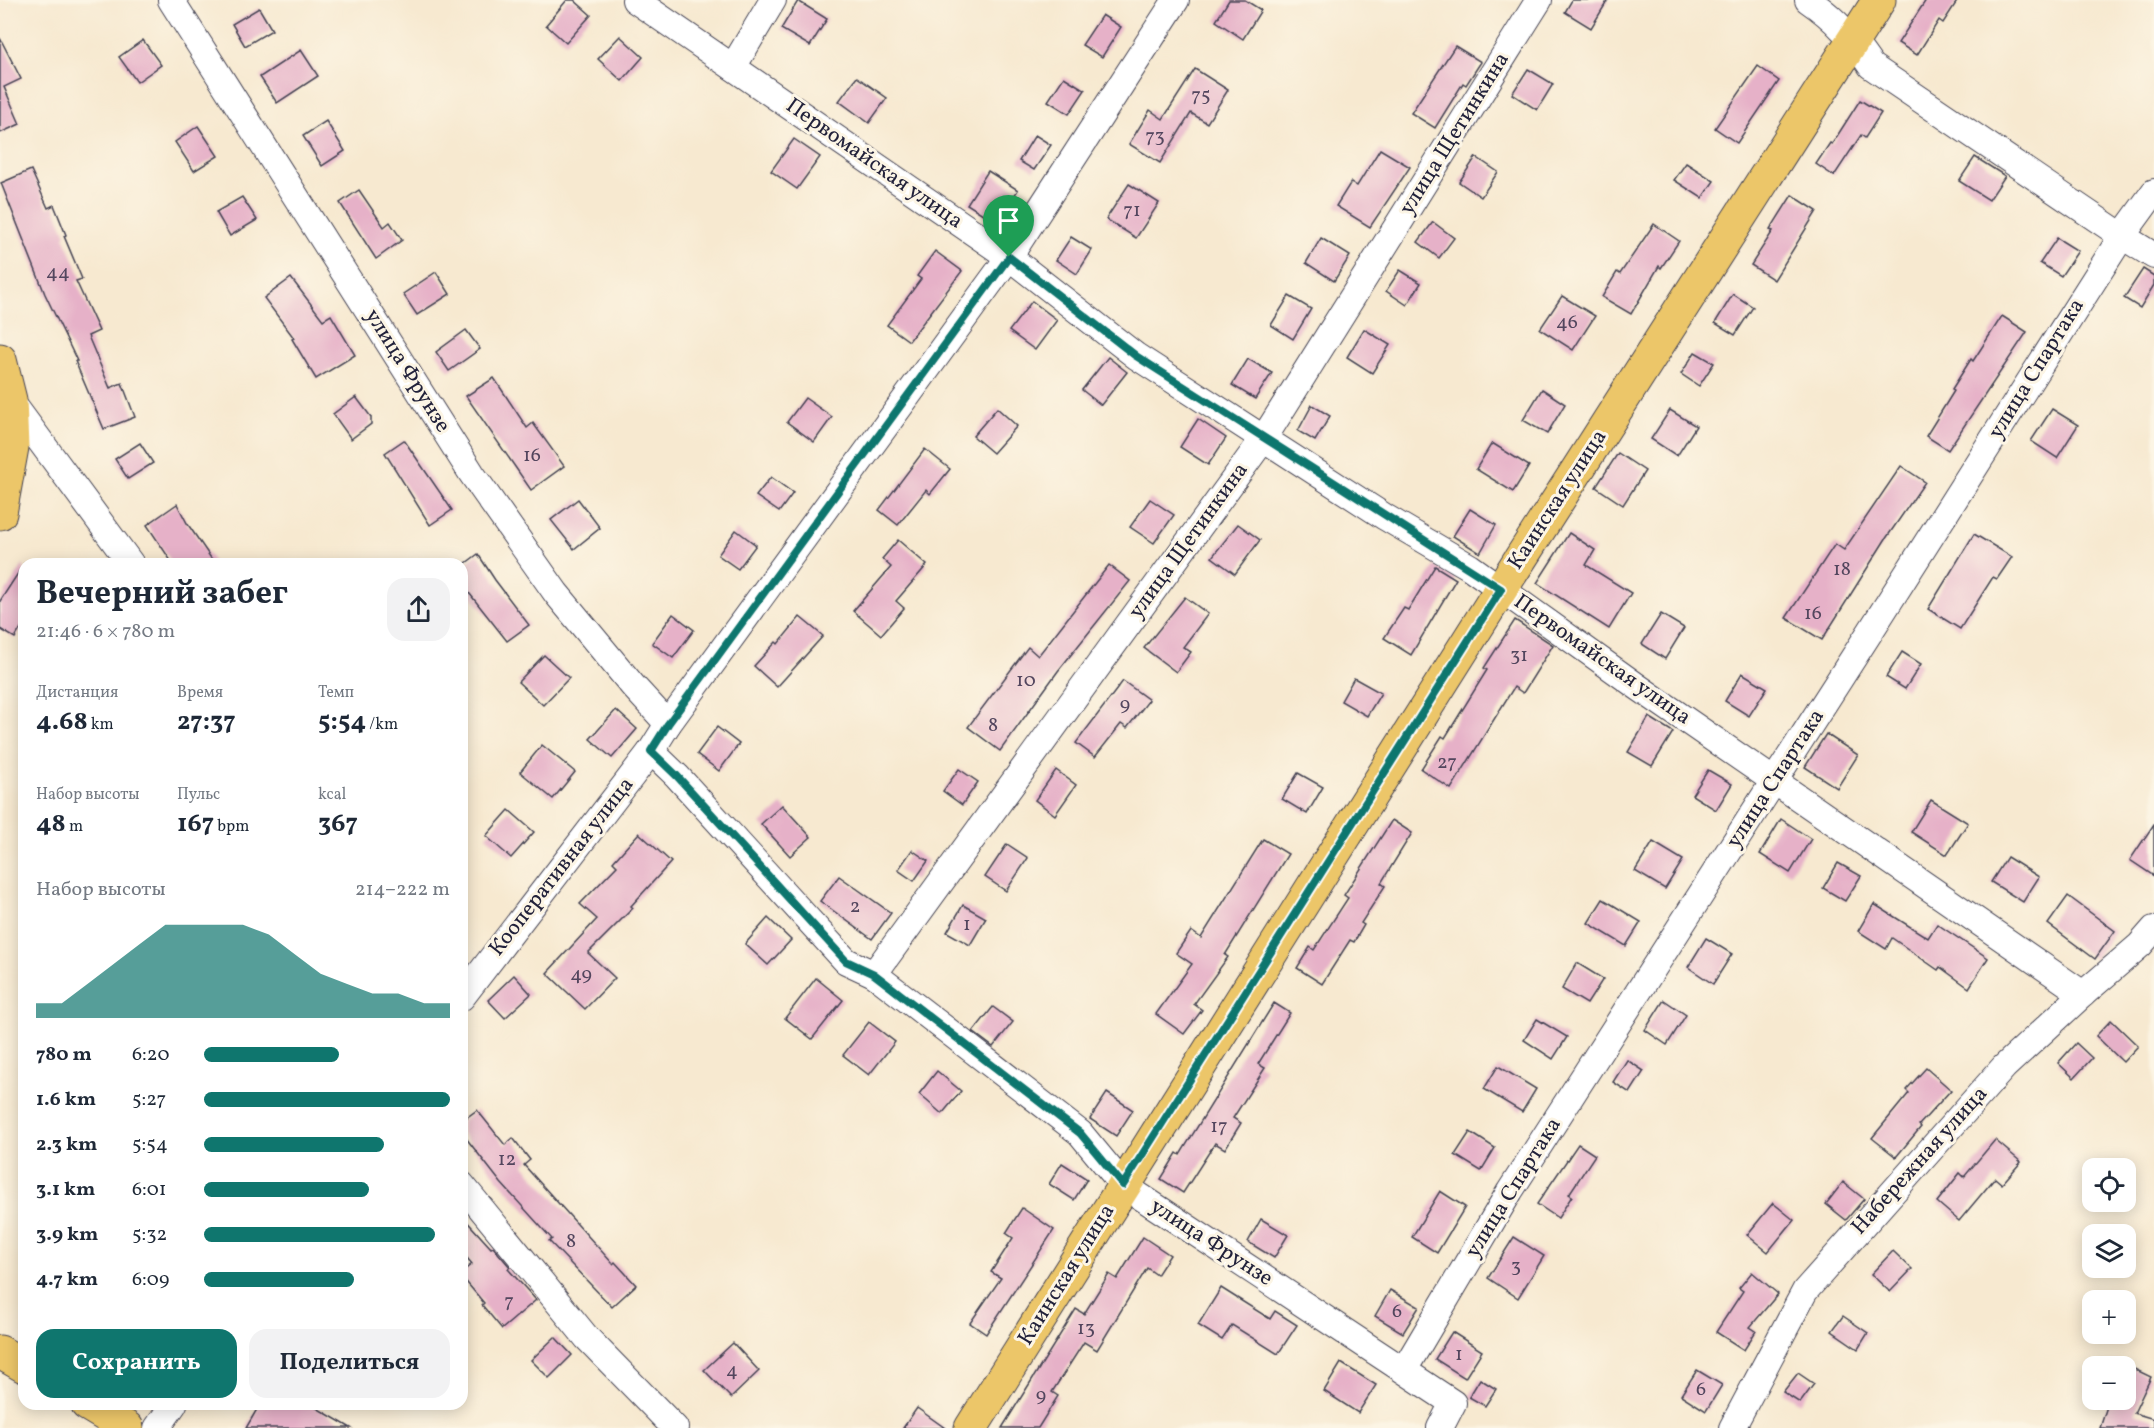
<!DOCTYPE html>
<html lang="ru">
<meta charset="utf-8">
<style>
:root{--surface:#fff;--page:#f2f2f3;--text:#1f2937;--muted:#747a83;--accent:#0f766e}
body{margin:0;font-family:Vollkorn,serif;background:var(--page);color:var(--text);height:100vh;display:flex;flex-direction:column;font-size:22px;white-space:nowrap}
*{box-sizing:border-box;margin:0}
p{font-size:20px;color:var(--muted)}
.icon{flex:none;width:33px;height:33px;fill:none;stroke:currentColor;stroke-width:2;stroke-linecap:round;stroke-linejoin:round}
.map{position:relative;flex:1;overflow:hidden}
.details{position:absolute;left:18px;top:558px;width:450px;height:852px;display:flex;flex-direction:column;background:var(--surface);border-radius:18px;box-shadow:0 3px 15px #0003}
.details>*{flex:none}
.tools{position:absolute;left:2082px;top:1158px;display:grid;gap:12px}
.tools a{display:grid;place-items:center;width:54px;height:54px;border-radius:12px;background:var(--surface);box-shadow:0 3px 15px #0003;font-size:30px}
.pin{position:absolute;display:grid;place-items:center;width:51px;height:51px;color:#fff;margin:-62px -26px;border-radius:50% 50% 50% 0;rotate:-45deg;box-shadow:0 0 6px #0007}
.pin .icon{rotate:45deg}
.round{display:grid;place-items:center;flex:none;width:63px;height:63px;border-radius:18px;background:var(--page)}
.head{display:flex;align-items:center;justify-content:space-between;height:102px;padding:0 18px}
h1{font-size:33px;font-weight:700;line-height:45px}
.stats{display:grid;grid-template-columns:repeat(3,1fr);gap:9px;height:102px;padding:6px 18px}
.stats div{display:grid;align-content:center}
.stats b{font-size:26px;font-weight:700}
.stats small{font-size:16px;font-weight:400}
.stats p{font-size:16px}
.chart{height:168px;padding:12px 18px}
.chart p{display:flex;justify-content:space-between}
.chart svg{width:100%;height:108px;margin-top:6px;fill:var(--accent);opacity:.7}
.button{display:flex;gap:12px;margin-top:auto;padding:12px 18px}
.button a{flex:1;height:69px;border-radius:18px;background:var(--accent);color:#fff;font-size:24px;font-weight:700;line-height:69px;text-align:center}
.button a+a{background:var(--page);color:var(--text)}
ul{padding:0 18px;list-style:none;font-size:20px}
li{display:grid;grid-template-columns:96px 72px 1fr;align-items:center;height:45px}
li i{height:15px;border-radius:8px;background:var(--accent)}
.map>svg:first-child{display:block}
.building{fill:#e6b1c8}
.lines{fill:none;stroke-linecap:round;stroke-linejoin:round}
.minor-casing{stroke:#424051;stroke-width:28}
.major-casing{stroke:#424051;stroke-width:35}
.minor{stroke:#fff;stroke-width:26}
.major{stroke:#ecc669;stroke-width:33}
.route-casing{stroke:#fff;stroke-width:12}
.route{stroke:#0f766e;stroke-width:8}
.labels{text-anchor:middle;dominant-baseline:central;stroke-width:6;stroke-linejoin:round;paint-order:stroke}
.number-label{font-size:20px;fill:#53465e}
.street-label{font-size:22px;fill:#22223b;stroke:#fcf5e5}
</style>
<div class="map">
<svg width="2154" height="1428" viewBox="0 0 2154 1428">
<rect width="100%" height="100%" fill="#fcf5e5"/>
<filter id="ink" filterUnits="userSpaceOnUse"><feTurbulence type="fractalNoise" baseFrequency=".0167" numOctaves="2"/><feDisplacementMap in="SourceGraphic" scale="12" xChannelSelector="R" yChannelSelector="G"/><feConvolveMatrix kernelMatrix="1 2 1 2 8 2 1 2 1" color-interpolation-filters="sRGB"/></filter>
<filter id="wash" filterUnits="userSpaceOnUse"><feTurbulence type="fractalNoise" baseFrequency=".008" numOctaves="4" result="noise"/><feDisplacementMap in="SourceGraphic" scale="24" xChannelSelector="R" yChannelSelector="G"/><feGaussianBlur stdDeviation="1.35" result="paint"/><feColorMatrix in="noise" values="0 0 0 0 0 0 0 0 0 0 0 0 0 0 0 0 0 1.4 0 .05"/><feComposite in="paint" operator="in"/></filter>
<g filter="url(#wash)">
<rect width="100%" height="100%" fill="#f7e9d0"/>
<g id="blocks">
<g class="building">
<polygon points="567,0 574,0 591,15 566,43 546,25"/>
<polygon points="1229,0 1245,0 1261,10 1243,39 1216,21"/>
<polygon points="1572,0 1608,0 1591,28 1565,12"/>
<polygon points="1926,0 1958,0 1943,23 1939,20 1917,55 1898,43"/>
<polygon points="798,1 827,19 810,46 781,29"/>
<polygon points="259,8 272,30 245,46 232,24"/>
<polygon points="1102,15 1121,27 1102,57 1082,45"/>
<polygon points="620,36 643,57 622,81 598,59"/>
<polygon points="0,38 21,79 4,87 20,124 0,133"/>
<polygon points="143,40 161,65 137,82 119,57"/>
<polygon points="1455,46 1481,62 1466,85 1463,83 1435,128 1411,113"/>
<polygon points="301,50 318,76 277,103 260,77"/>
<polygon points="1758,66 1779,81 1737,143 1715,128"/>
<polygon points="1195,69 1228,90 1207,123 1191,113 1160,163 1129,144 1150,110 1163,119"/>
<polygon points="1528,69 1553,84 1537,110 1512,94"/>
<polygon points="857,77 887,98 869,123 839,101"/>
<polygon points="1064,77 1085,90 1069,114 1048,101"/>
<polygon points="1860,100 1881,113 1865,138 1861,135 1834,176 1816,164 1830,143 1832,144"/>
<polygon points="326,121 345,151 322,166 303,136"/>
<polygon points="198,126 218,156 194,171 175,142"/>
<polygon points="1035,135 1051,145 1034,170 1019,161"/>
<polygon points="794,139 820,157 797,189 771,171"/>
<polygon points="1380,149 1410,167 1370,227 1336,206 1351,182 1357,186"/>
<polygon points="1476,157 1498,172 1481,197 1459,182"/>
<polygon points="1975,157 2005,176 1989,200 1959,181"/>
<polygon points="1686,163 1714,181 1702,198 1674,180"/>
<polygon points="31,170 48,208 54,205 66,235 64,236 82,279 76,281 99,331 88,336 110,388 122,383 135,417 104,429 75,361 77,361 45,294 1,183"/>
<polygon points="988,171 1018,190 997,223 967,204"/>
<polygon points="1129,184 1159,203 1136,238 1106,219"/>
<polygon points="359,190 384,227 390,222 402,240 376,259 340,203"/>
<polygon points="1792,195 1817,211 1774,280 1751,265 1773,231 1770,230"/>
<polygon points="242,197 257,220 230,236 216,212"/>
<polygon points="1433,222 1454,238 1439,258 1418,242"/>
<polygon points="1654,224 1679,241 1661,268 1659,266 1631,314 1602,297 1617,272 1620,274"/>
<polygon points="1071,237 1092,250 1077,274 1056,260"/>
<polygon points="1321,238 1350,256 1334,281 1306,263"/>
<polygon points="2057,238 2078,251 2061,276 2040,263"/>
<polygon points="935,251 962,271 909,341 887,325 921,279 917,276"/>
<polygon points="2143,269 2154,276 2154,285 2140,308 2124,298"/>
<polygon points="1400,270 1421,283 1407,305 1386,291"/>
<polygon points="436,272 450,294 417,315 403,294"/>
<polygon points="291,278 323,320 331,315 355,355 316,379 292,339 294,338 264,298"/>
<polygon points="1733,294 1753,307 1735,335 1715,323"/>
<polygon points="1289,296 1311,309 1293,339 1271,325"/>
<polygon points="1562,296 1595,316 1573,350 1540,329"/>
<polygon points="1032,301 1057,320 1035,350 1009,331"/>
<polygon points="2002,316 2027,332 1948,450 1926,436 1954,391 1952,389 1971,359 1973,361"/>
<polygon points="1364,329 1390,345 1372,373 1347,357"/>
<polygon points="466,330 480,349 449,371 436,352"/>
<polygon points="1695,352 1714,363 1699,386 1681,374"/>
<polygon points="1108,357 1127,372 1101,405 1082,390"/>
<polygon points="1248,359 1272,373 1255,399 1232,385"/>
<polygon points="494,378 527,428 533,423 564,466 531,490 466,396"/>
<polygon points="1542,389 1565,404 1547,434 1523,420"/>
<polygon points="356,397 371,417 371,424 351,439 333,414"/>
<polygon points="805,398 832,417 814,442 787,422"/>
<polygon points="1312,405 1330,416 1315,441 1298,431"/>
<polygon points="997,408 1017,426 993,453 973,436"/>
<polygon points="2052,409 2078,425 2057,458 2031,441"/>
<polygon points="1670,410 1696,426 1677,456 1651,439"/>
<polygon points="1198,419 1226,438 1208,465 1180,447"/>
<polygon points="404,440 452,510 430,525 385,453"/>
<polygon points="140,443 153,463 128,479 115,459"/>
<polygon points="1492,443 1529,466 1513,492 1476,469"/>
<polygon points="925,449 950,469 930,494 926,490 898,525 879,510"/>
<polygon points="1618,453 1645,471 1623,505 1596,487"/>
<polygon points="1901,466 1925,482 1885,540 1822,640 1786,618 1835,544 1844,550"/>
<polygon points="771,477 793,493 779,512 756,496"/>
<polygon points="578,499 600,528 574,549 551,520"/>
<polygon points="1150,499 1174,515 1154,543 1130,527"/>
<polygon points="177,504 187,523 215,564 173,564 147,525"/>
<polygon points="1470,509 1496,525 1480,553 1453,536"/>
<polygon points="1238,524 1260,540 1235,574 1212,557"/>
<polygon points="736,530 756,545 738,569 718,555"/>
<polygon points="1569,533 1595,550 1586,565 1631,593 1609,629 1537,583"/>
<polygon points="1974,534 2012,557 1997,579 1993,577 1960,629 1928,609"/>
<polygon points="898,540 927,565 896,601 904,608 881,635 853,611 891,567 882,559"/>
<polygon points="478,554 495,580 529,625 507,641 462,584 462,566"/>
<polygon points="24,564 24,623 15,638 0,629 0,601"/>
<polygon points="1109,565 1130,581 1058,671 1000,751 968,727 1028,647 1038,656"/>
<polygon points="1435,566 1456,579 1411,655 1384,638 1404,608 1408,610"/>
<polygon points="1185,597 1208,614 1183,647 1191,652 1176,672 1144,648"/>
<polygon points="673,614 694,630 673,658 652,643"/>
<polygon points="1661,614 1684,628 1665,659 1642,644"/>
<polygon points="800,617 823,636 777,687 754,666 776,642 778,644"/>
<polygon points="1515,620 1553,645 1523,693 1514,687 1451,789 1421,769 1442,736 1445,738 1487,670 1484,668"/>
<polygon points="1902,652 1921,664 1905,689 1886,677"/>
<polygon points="544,655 569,678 543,705 518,682"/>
<polygon points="1742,673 1767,688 1749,716 1725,701"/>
<polygon points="1354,678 1381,693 1367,716 1341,701"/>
<polygon points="1123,681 1149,700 1127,728 1121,724 1095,757 1076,743"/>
<polygon points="616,710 637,729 612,758 590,739"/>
<polygon points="1649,717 1673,732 1652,766 1628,752"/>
<polygon points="717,727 739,744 719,771 697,754"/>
<polygon points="1826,734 1858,755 1837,788 1805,767"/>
<polygon points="542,745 575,772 553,799 520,772"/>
<polygon points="959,769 978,782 962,805 943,791"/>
<polygon points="1056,770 1076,785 1055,815 1035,800"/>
<polygon points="1708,770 1732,784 1716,810 1692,795"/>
<polygon points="1298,773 1323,787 1307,814 1282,799"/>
<polygon points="1931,800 1968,823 1947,855 1911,832"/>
<polygon points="782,805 811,837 790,856 761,824"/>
<polygon points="509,810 534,832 511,858 486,836"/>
<polygon points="1781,819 1811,839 1790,873 1760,854"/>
<polygon points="1392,820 1412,833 1381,883 1385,886 1361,923 1364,925 1354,942 1350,940 1322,984 1297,968 1310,947 1314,950 1348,898 1344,895"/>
<polygon points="2154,824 2154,876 2130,860"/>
<polygon points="639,833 671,862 631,906 633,908 588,953 615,978 585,1009 547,973 597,919 580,904 617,866 613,862"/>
<polygon points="1263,839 1288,854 1225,955 1228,957 1194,1004 1202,1010 1184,1034 1156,1014 1192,964 1176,953 1191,931 1201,938"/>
<polygon points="1653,842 1683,860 1665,889 1635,871"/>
<polygon points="1007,844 1028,858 1006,891 985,877"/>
<polygon points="912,850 928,861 914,881 898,870"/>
<polygon points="2007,857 2039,877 2023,902 1991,882"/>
<polygon points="1838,863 1861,876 1845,901 1823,888"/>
<polygon points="839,876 891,913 872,939 820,901"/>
<polygon points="2068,896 2115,931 2095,959 2048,924"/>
<polygon points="1603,899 1641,922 1626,946 1588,923"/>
<polygon points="1874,904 1928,938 1937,924 1988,958 1969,988 1940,967 1938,970 1892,938 1886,949 1858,931"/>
<polygon points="963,905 986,918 970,945 947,932"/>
<polygon points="768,918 791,940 768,965 745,944"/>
<polygon points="1706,938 1732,954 1713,984 1688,967"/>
<polygon points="1577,963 1603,979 1587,1004 1562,989"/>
<polygon points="514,975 531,994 505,1018 488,1000"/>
<polygon points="816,978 843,1000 812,1039 785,1018"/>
<polygon points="1664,1000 1686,1015 1667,1045 1645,1030"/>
<polygon points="1274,1003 1290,1013 1258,1064 1265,1068 1233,1118 1241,1123 1225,1149 1215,1143 1183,1193 1161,1179 1177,1153 1180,1155"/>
<polygon points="993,1007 1013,1022 993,1047 973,1032"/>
<polygon points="1537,1019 1567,1037 1553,1059 1524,1040"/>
<polygon points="2111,1020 2138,1046 2123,1062 2096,1036"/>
<polygon points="869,1022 895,1042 869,1075 843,1055"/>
<polygon points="2076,1043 2092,1058 2074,1078 2058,1063"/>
<polygon points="1627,1060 1644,1071 1630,1093 1613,1082"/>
<polygon points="1498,1066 1536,1089 1522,1112 1484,1089"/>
<polygon points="1926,1068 1951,1090 1919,1125 1921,1127 1896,1157 1872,1138 1909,1093 1906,1090"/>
<polygon points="937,1071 961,1091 942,1114 919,1094"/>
<polygon points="1107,1093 1133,1110 1116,1136 1090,1119"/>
<polygon points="477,1110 505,1145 513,1138 530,1160 524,1165 613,1264 615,1262 636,1285 612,1307 549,1241 552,1239 501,1183 462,1133 462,1121"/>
<polygon points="1470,1132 1495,1148 1481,1171 1455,1155"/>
<polygon points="1995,1140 2021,1162 2002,1184 1995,1178 1959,1221 1937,1202 1960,1173 1964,1177"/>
<polygon points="1578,1144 1595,1155 1569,1194 1572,1196 1558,1218 1537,1204"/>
<polygon points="1062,1163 1087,1179 1074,1200 1049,1184"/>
<polygon points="1843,1182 1864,1199 1846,1220 1826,1204"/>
<polygon points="1440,1191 1465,1207 1437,1253 1412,1237"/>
<polygon points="1773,1203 1794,1220 1768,1252 1747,1235"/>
<polygon points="1022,1208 1054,1230 986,1334 970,1323 1001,1278 991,1272 1013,1238 1006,1233"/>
<polygon points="462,1216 491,1248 493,1247 510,1267 508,1269 536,1300 502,1329 482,1305 484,1303 462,1277 462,1272 472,1264 462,1252"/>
<polygon points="1261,1219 1288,1235 1274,1258 1248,1242"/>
<polygon points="1143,1237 1170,1255 1157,1275 1147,1268 1097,1350 1084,1342 1052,1392 1058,1396 1038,1428 1002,1428 1076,1309 1084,1314 1109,1274 1117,1279"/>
<polygon points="1514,1237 1544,1256 1518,1298 1488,1278"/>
<polygon points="1893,1251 1912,1269 1890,1292 1871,1274"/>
<polygon points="1752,1272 1778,1294 1750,1327 1756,1331 1744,1350 1716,1332 1743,1291 1739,1288"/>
<polygon points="1221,1288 1270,1319 1275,1311 1297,1325 1278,1354 1232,1325 1222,1340 1198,1325"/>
<polygon points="1390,1290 1419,1307 1403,1333 1375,1316"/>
<polygon points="1843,1316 1868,1333 1858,1349 1832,1331"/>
<polygon points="1452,1332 1482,1351 1465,1378 1435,1359"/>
<polygon points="555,1337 572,1355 549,1378 531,1360"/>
<polygon points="733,1343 759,1371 731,1398 704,1370"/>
<polygon points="1341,1363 1376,1385 1358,1413 1324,1391"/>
<polygon points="2126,1365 2151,1377 2134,1413 2154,1419 2154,1428 2100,1428 2109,1400 2126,1400"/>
<polygon points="1697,1370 1722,1385 1706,1411 1681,1395"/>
<polygon points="1798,1373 1814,1384 1800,1403 1783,1392"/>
<polygon points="1480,1379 1496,1389 1485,1406 1469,1397"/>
<polygon points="260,1404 310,1404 351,1428 246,1428"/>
<polygon points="917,1408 945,1428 903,1428"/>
</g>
</g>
</g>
<g filter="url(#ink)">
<use href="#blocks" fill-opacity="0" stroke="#424051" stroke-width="1.5"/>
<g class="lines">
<g class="minor-casing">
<g id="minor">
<polyline points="171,0 472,474 556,593 633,686 668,724"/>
<polyline points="635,0 1009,257 1136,356 1385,517 1470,567 1638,687 2083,994"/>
<path d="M1808,0C1837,20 1851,37 1871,66L2122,236L2154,256"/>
<polyline points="733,67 773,0"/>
<polyline points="10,400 131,564"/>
<polyline points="651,751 677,776 846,961 874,974 1080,1133 1123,1185 1453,1403 1440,1428"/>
<polyline points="874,974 1264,438 1539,0"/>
<polyline points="462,997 651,751 668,724 1009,257 1176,0"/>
<polyline points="462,1185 587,1338 675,1428"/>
<polyline points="1404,1370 1510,1191 1870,632 2122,236 2154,192"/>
<polyline points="157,1428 174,1404"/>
<polyline points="1732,1428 1805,1291 2004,1067 2083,994 2140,945 2154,929"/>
</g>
</g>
<g class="major-casing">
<g id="major">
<polyline points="0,360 10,400 12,447 0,513"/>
<polyline points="0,1352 24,1366"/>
<polyline points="87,1404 127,1428"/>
<polyline points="971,1428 1501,589 1879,0"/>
</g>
</g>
<use href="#minor" class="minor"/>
<use href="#major" class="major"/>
</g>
</g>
<g class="lines" filter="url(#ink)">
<g class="route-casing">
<polygon id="route" points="1009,257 1136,356 1501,589 1123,1185 1080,1133 874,974 846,961 677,776 651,751 668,724"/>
</g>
<use href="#route" class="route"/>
</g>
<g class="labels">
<g class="number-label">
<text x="1201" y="96">75</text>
<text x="1155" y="137">73</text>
<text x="1132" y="211">71</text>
<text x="58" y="273">44</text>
<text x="1567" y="323">46</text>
<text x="532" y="456">16</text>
<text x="1842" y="570">18</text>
<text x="1813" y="614">16</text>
<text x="1519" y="656">31</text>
<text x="1026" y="681">10</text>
<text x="1125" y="705">9</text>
<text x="993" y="726">8</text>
<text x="1447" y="763">27</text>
<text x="855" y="907">2</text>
<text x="967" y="925">1</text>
<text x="581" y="975">49</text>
<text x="1219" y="1127">17</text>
<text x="507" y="1160">12</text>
<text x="571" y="1242">8</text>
<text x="1516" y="1267">3</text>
<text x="509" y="1302">7</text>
<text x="1397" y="1312">6</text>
<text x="1086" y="1329">13</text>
<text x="1459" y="1355">1</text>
<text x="732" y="1371">4</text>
<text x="1701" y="1390">6</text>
<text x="1041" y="1396">9</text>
</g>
<g class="street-label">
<text transform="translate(1455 134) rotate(-58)">улица Щетинкина</text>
<text transform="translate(874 164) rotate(35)">Первомайская улица</text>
<text transform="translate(2037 369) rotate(-58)">улица Спартака</text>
<text transform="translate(407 371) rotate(58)">улица Фрунзе</text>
<text transform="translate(1558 500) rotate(-57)">Каинская улица</text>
<text transform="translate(1189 541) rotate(-54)">улица Щетинкина</text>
<text transform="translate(1602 660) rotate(35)">Первомайская улица</text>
<text transform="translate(1776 779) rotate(-57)">улица Спартака</text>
<text transform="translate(562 867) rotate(-52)">Кооперативная улица</text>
<text transform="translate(1920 1161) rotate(-48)">Набережная улица</text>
<text transform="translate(1514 1188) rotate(-58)">улица Спартака</text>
<text transform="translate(1211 1243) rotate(33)">улица Фрунзе</text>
<text transform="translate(1067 1275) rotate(-58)">Каинская улица</text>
</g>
</g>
</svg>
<div class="tools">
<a><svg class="icon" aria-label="locate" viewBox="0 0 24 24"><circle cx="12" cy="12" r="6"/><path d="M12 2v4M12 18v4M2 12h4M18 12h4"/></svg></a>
<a><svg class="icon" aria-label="layers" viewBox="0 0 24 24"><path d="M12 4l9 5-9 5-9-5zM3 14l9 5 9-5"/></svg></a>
<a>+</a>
<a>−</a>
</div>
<div class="pin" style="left:1009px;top:257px;background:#1e9e55"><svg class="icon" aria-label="arrive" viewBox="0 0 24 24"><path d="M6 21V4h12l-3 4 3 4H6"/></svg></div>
<section class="details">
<div class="head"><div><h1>Вечерний забег</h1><p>21:46 · 6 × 780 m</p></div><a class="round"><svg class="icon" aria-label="share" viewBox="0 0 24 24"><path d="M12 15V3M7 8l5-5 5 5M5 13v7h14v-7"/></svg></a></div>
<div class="stats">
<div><p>Дистанция</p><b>4.68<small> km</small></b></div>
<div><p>Время</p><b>27:37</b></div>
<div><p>Темп</p><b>5:54<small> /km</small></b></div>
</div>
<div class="stats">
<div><p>Набор высоты</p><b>48<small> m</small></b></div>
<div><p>Пульс</p><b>167<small> bpm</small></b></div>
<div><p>kcal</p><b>367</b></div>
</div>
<div class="chart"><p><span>Набор высоты</span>214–222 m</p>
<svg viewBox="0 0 160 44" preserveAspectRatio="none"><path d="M0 44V38L10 38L20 30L30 22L40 14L50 6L60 6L70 6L80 6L90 10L100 18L110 26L120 30L130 34L140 34L150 38L160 38V44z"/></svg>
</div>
<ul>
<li><b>780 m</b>6:20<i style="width:55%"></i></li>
<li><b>1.6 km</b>5:27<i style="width:100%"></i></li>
<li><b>2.3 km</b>5:54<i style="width:73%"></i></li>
<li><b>3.1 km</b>6:01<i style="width:67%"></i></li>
<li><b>3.9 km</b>5:32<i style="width:94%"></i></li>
<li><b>4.7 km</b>6:09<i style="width:61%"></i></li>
</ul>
<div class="button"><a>Сохранить</a><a>Поделиться</a></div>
</section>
</div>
